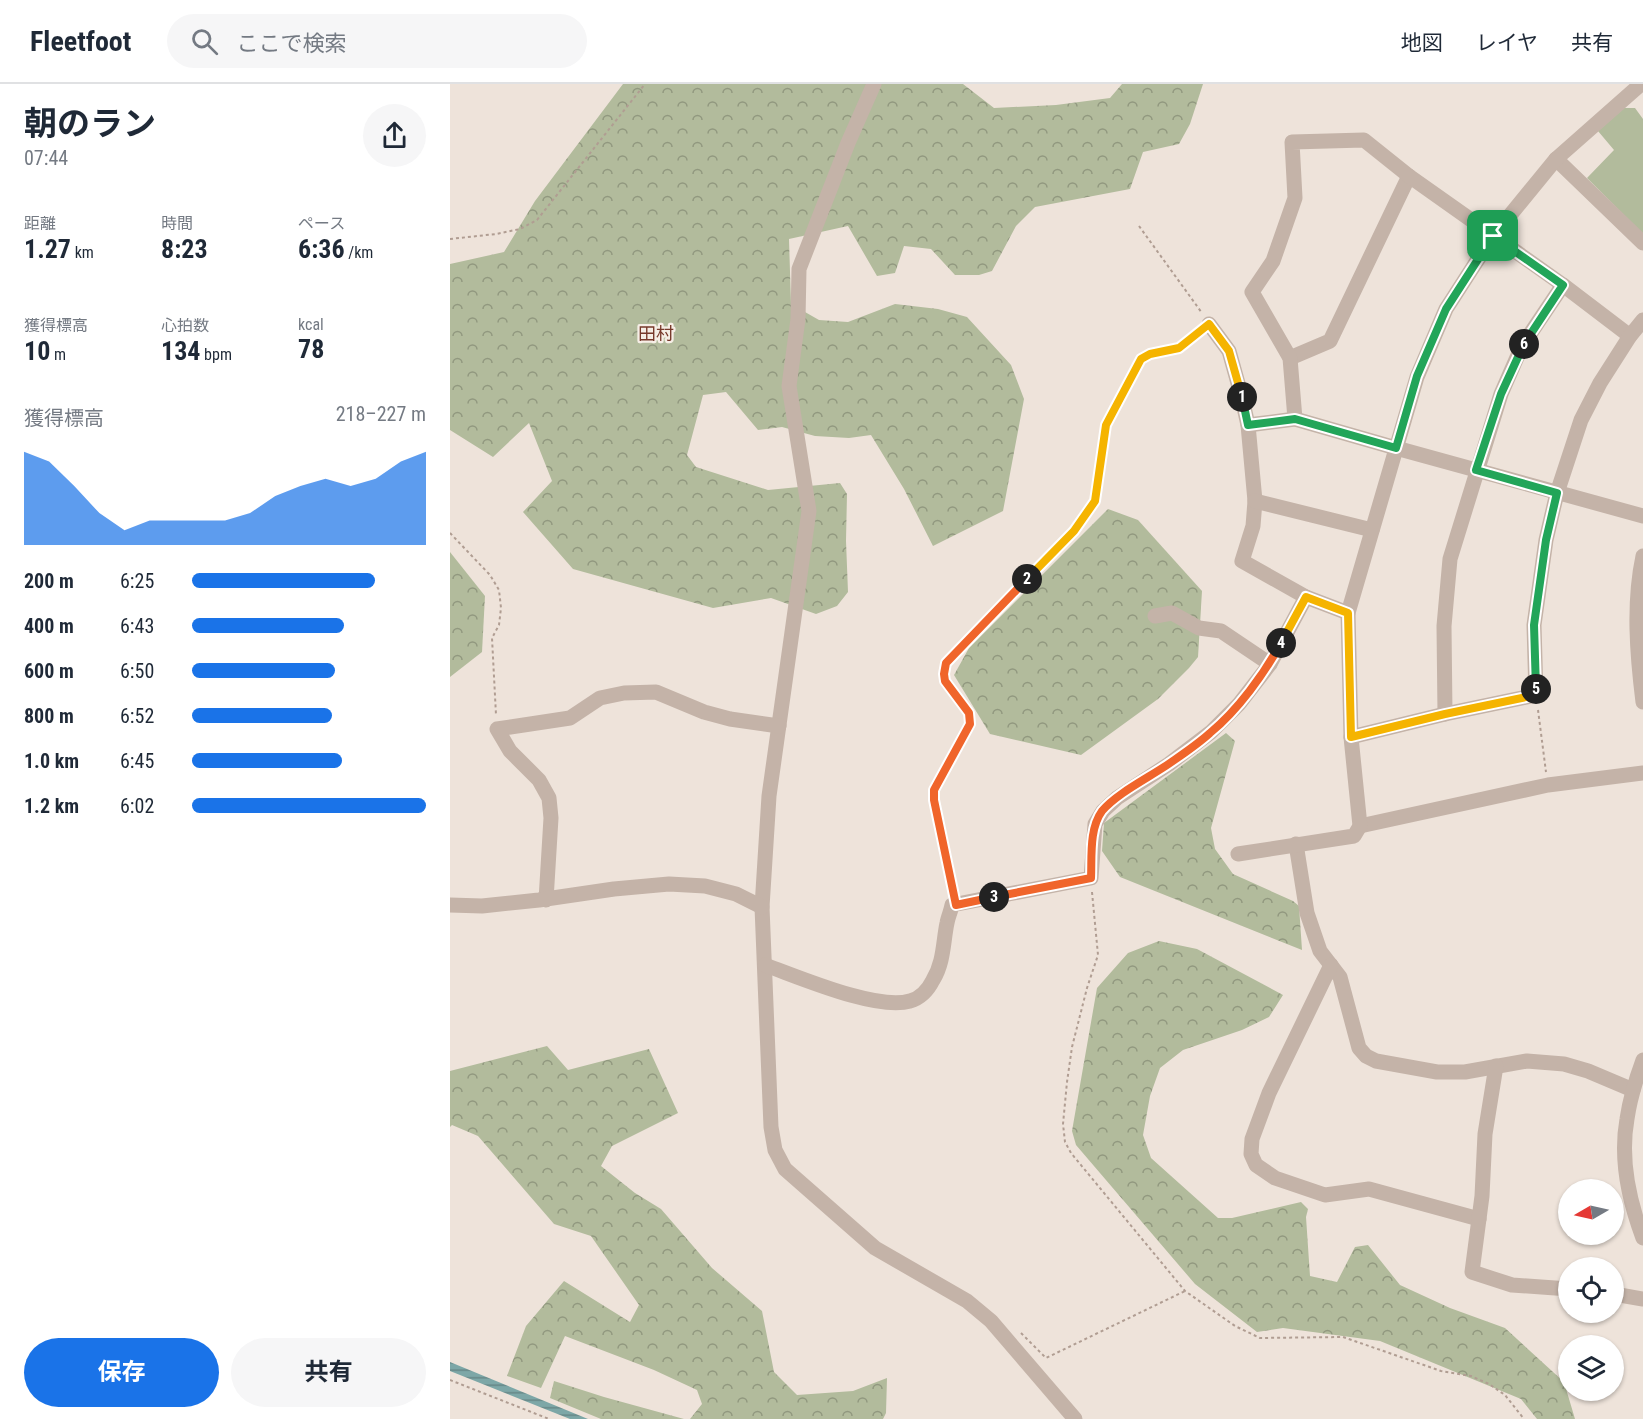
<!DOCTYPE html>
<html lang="ja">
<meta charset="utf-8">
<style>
:root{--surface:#fff;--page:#f6f6f7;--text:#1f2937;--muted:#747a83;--line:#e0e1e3;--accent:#1a73e8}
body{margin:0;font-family:"Roboto Condensed","Noto Sans JP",sans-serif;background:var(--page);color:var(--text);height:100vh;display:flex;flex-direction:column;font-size:22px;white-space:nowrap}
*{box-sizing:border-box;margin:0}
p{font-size:20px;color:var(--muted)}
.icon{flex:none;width:33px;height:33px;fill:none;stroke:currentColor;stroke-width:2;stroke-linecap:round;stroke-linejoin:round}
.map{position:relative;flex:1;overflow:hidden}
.details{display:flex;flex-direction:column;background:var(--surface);width:450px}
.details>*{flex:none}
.needle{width:39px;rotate:261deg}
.controls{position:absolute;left:1108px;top:1095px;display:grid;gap:12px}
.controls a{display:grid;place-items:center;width:66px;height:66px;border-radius:50%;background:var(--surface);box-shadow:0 2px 4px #0004;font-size:30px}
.pin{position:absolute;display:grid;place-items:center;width:51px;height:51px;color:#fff;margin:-26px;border-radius:12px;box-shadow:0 3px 9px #0006}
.km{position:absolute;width:30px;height:30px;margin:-15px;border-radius:50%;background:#222;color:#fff;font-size:16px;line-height:30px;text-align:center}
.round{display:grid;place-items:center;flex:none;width:63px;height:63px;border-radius:32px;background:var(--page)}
.head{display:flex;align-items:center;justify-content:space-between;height:102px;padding:0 24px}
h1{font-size:33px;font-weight:700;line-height:45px}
.stats{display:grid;grid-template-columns:repeat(3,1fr);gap:9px;height:102px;padding:6px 24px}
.stats div{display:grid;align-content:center}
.stats b{font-size:26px;font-weight:700}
.stats small{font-size:16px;font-weight:400}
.stats p{font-size:16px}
.chart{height:168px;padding:12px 24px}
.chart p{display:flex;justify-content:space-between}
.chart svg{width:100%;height:108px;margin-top:6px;fill:var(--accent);opacity:.7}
.cta{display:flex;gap:12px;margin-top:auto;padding:12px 24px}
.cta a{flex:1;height:69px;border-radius:36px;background:var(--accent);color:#fff;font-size:24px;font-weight:700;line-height:69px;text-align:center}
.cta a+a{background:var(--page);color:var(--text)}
ul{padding:0 24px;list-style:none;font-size:20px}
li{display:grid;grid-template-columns:96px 72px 1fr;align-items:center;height:45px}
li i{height:15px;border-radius:8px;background:var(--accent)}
header{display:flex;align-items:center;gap:36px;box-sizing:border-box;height:84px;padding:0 30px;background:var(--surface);border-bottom:2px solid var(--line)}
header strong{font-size:28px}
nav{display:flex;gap:33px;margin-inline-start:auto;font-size:21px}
.search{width:420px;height:54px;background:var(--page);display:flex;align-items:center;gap:15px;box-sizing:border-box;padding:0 21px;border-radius:33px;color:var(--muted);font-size:22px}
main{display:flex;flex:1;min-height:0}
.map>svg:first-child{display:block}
.forest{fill:url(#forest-crowns)}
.park{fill:#b2bb9c}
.water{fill:url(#water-rules)}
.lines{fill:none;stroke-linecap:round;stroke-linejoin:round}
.path{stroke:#b09d92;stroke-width:2;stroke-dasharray:3 3;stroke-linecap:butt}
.minor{stroke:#c4b3a8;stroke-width:15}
.split-1-casing{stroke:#fff;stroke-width:12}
.split-2-casing{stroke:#fff;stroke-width:12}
.split-3-casing{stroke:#fff;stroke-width:12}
.split-4-casing{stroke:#fff;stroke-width:12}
.split-5-casing{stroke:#fff;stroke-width:12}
.split-6-casing{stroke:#fff;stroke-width:12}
.split-7-casing{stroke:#fff;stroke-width:12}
.split-1{stroke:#22a559;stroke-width:8}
.split-2{stroke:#f5b400;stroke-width:8}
.split-3{stroke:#f0652b;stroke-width:8}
.split-4{stroke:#f0652b;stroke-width:8}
.split-5{stroke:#f5b400;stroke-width:8}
.split-6{stroke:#22a559;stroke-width:8}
.split-7{stroke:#22a559;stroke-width:8}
.labels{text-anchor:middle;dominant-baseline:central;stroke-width:4.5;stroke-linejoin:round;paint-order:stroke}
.quarter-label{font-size:18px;fill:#77382a;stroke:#f6eee6}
</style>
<header>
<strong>Fleetfoot</strong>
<div class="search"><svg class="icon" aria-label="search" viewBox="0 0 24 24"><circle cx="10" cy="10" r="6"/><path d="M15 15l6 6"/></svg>ここで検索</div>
<nav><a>地図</a><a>レイヤ</a><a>共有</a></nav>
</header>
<main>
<section class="details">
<div class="head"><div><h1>朝のラン</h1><p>07:44</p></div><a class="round"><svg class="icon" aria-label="share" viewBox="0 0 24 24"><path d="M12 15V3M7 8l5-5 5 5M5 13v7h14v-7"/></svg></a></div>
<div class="stats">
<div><p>距離</p><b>1.27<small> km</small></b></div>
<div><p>時間</p><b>8:23</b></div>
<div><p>ペース</p><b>6:36<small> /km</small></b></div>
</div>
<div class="stats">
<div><p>獲得標高</p><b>10<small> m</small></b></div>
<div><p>心拍数</p><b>134<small> bpm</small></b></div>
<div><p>kcal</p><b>78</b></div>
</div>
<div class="chart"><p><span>獲得標高</span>218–227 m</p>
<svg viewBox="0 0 160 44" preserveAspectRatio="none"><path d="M0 44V6L10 10L20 20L30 31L40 38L50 34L60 34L70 34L80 34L90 31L100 24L110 20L120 17L130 20L140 17L150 10L160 6V44z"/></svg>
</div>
<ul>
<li><b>200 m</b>6:25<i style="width:78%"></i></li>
<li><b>400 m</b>6:43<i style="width:65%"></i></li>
<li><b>600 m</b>6:50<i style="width:61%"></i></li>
<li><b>800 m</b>6:52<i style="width:60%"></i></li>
<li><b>1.0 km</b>6:45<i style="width:64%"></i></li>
<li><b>1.2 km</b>6:02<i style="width:100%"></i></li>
</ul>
<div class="cta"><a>保存</a><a>共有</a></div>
</section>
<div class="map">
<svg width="1193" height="1335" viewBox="0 0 1193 1335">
<defs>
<pattern id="forest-crowns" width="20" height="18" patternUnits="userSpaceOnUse" patternTransform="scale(1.5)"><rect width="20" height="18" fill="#b2bb9c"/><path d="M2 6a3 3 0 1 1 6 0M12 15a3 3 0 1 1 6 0" fill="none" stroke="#91987f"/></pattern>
<pattern id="water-rules" width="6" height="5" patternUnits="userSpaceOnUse" patternTransform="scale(1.5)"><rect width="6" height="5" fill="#7da7a7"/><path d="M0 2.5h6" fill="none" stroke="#678888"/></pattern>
</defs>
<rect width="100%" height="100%" fill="#eee3da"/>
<g class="forest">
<polygon points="173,0 513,0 544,24 606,21 660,14 672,0 753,0 740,40 729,60 693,68 680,105 585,123 566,142 542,187 529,191 505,191 481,165 454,162 445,189 427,192 398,142 339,155 341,220 369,236 398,238 445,220 488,225 517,233 561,281 574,315 553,427 483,462 454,405 421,351 399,354 365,352 332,343 308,346 276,308 253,311 237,371 246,383 318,406 390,399 397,410 396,457 398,508 387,522 366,530 321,514 263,524 123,485 73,428 102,397 79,339 43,373 0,346 0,180 54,168 85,117"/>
<polygon points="658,425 688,436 752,507 748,573 739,584 708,615 631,671 540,650 504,591 519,564"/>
<polygon points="0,468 35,512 32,568 0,593"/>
<polygon points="776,649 785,657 761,744 765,765 783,790 843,817 849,822 852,866 670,793 652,767 654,739"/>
<polygon points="709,857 747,865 833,911 819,933 792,946 733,966 710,984 700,1012 693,1051 701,1074 768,1134 782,1134 851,1118 858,1125 856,1133 860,1192 887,1198 905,1163 918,1161 950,1201 1000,1224 1055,1244 1114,1298 1125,1335 1087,1335 1071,1315 930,1257 833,1244 807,1248 745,1200 626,1061 622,1047 647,904 678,869"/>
<polygon points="97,962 118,986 199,965 228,1029 162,1062 151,1082 185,1109 211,1125 262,1184 312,1227 324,1288 347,1311 403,1307 437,1294 436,1329 433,1335 240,1335 252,1320 247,1306 204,1286 115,1252 91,1304 57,1292 76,1242 114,1197 180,1238 189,1221 141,1152 104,1140 28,1052 2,1041 0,1043 0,987"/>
<polygon points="104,1297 154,1313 234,1335 151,1335 100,1314"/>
</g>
<polygon class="park" points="1174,24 1185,24 1193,35 1193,150 1137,94 1164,66 1148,47"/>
<polygon class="water" points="0,1278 138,1335 120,1335 0,1287"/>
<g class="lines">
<g class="path">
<polyline points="689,142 752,229"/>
<polyline points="0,155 46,150 70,145 87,136 195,0"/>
<polyline points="0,449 40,491 49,506 51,524 49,541 42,554 46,631"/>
<polyline points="1088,626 1096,688"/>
<polyline points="503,806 484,716 484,706 520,640 519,629 495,597 493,590 496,579 624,447 645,417 656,341 691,275 700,270 729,264 749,248"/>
<polyline points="642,808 648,871 637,904 622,963 617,998 613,1040 615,1058 621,1069 735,1207 785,1242 810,1254 893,1253 991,1287 1021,1292 1039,1300 1055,1311 1074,1335"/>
<polyline points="571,1249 596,1274 735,1207"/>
<polyline points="0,1296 99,1335"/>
</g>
<g class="minor">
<polyline points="424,0 398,59 349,185 348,235 339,302 359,427 319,712 312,823 321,1043 325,1066 335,1085 425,1164 517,1217 541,1237 625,1335"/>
<polyline points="1106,75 1193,159"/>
<polyline points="759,240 779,267 791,310 798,341 805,417 803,442 792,477 856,513 898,529"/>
<polyline points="840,274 880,257 959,92"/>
<polyline points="845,335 840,274 802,208 823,177 845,114 842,58 914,56 959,92 1113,201 1180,252"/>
<polyline points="798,341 845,335 946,364 1193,432"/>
<polyline points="805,417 922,446"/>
<path d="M1193,472C1183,519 1187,570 1193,618"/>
<polyline points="705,532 722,529 749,544 771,547 820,580"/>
<polyline points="995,630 994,542 1000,475 1051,310 1072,262 1113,201"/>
<polyline points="901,653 995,630 1086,611 1084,541 1096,456 1107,409 1131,336 1150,299 1180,252 1193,236"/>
<polyline points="910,742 1098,701 1193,689"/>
<polyline points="846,760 857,829 870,867 890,893 909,964 916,972 926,977 987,988 1015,988 1077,977 1114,980 1138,987 1183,1006"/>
<polyline points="788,770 904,752 910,742 901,653 898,529 967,293 996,225 1043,152 1106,75 1191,0"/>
<polyline points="96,816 101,734 99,714 89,696 60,667 47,645 120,634 150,614 174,609 206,608 254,628 280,635 329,642"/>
<polyline points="0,821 32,822 89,816 164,805 219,800 255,802 286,810 312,823"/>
<path d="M315,881C349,893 427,927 460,917C471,914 478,906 483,896C494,878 493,858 497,839C498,833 501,827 502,821L641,794L645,740L653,727L667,714L719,680L761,648L789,620L820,580L856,513"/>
<polyline points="881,881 819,1009 802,1055 801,1070 806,1081 825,1094 875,1111 919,1105 1029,1135"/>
<path d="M1193,976C1186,995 1180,1014 1177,1035C1170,1074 1179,1117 1193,1154"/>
<polyline points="1046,982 1035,1050 1032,1112 1022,1188 1062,1201 1119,1205"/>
<polyline points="1164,1210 1193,1215"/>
</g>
</g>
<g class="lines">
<g class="split-1-casing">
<polyline id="split-1" points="792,313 798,341 845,335 946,364 967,292 996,225 1043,152"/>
</g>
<g class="split-2-casing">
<polyline id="split-2" points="577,495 624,447 645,417 656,341 691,275 700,270 729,264 759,240 779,267 792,313"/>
</g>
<g class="split-3-casing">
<polyline id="split-3" points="544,813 506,821 484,716 484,706 520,640 519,629 495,597 494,590 496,579 577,495"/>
</g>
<g class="split-4-casing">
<path id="split-4" d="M544,813L641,794C642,773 639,745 652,727C667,709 700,693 720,679C733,670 748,660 760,649C788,626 814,590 831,559"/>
</g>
<g class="split-5-casing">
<polyline id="split-5" points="831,559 856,513 898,529 901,653 995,630 1086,611 1086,605"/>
</g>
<g class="split-6-casing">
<polyline id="split-6" points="1074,260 1051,310 1026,386 1107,409 1096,456 1084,541 1086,605"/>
</g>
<g class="split-7-casing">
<polyline id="split-7" points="1043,152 1113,201 1074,260"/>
</g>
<use href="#split-1" class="split-1"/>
<use href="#split-2" class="split-2"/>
<use href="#split-3" class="split-3"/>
<use href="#split-4" class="split-4"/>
<use href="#split-5" class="split-5"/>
<use href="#split-6" class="split-6"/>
<use href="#split-7" class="split-7"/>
</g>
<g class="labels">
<g class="quarter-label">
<text x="206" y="249">田村</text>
</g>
</g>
</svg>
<div class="controls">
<a><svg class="needle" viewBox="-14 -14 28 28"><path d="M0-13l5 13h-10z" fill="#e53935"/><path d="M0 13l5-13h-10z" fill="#747a83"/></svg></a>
<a><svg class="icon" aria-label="locate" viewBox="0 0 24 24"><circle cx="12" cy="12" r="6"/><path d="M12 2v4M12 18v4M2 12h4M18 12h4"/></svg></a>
<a><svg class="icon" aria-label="layers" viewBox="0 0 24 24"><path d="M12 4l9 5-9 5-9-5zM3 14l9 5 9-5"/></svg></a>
</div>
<div class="pin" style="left:1043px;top:152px;background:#1e9e55"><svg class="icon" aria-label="arrive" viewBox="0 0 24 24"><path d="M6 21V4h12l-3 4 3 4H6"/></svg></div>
<b class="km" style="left:792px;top:313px">1</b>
<b class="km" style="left:577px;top:495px">2</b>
<b class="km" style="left:544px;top:813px">3</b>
<b class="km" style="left:831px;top:559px">4</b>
<b class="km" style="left:1086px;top:605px">5</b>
<b class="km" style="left:1074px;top:260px">6</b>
</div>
</main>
